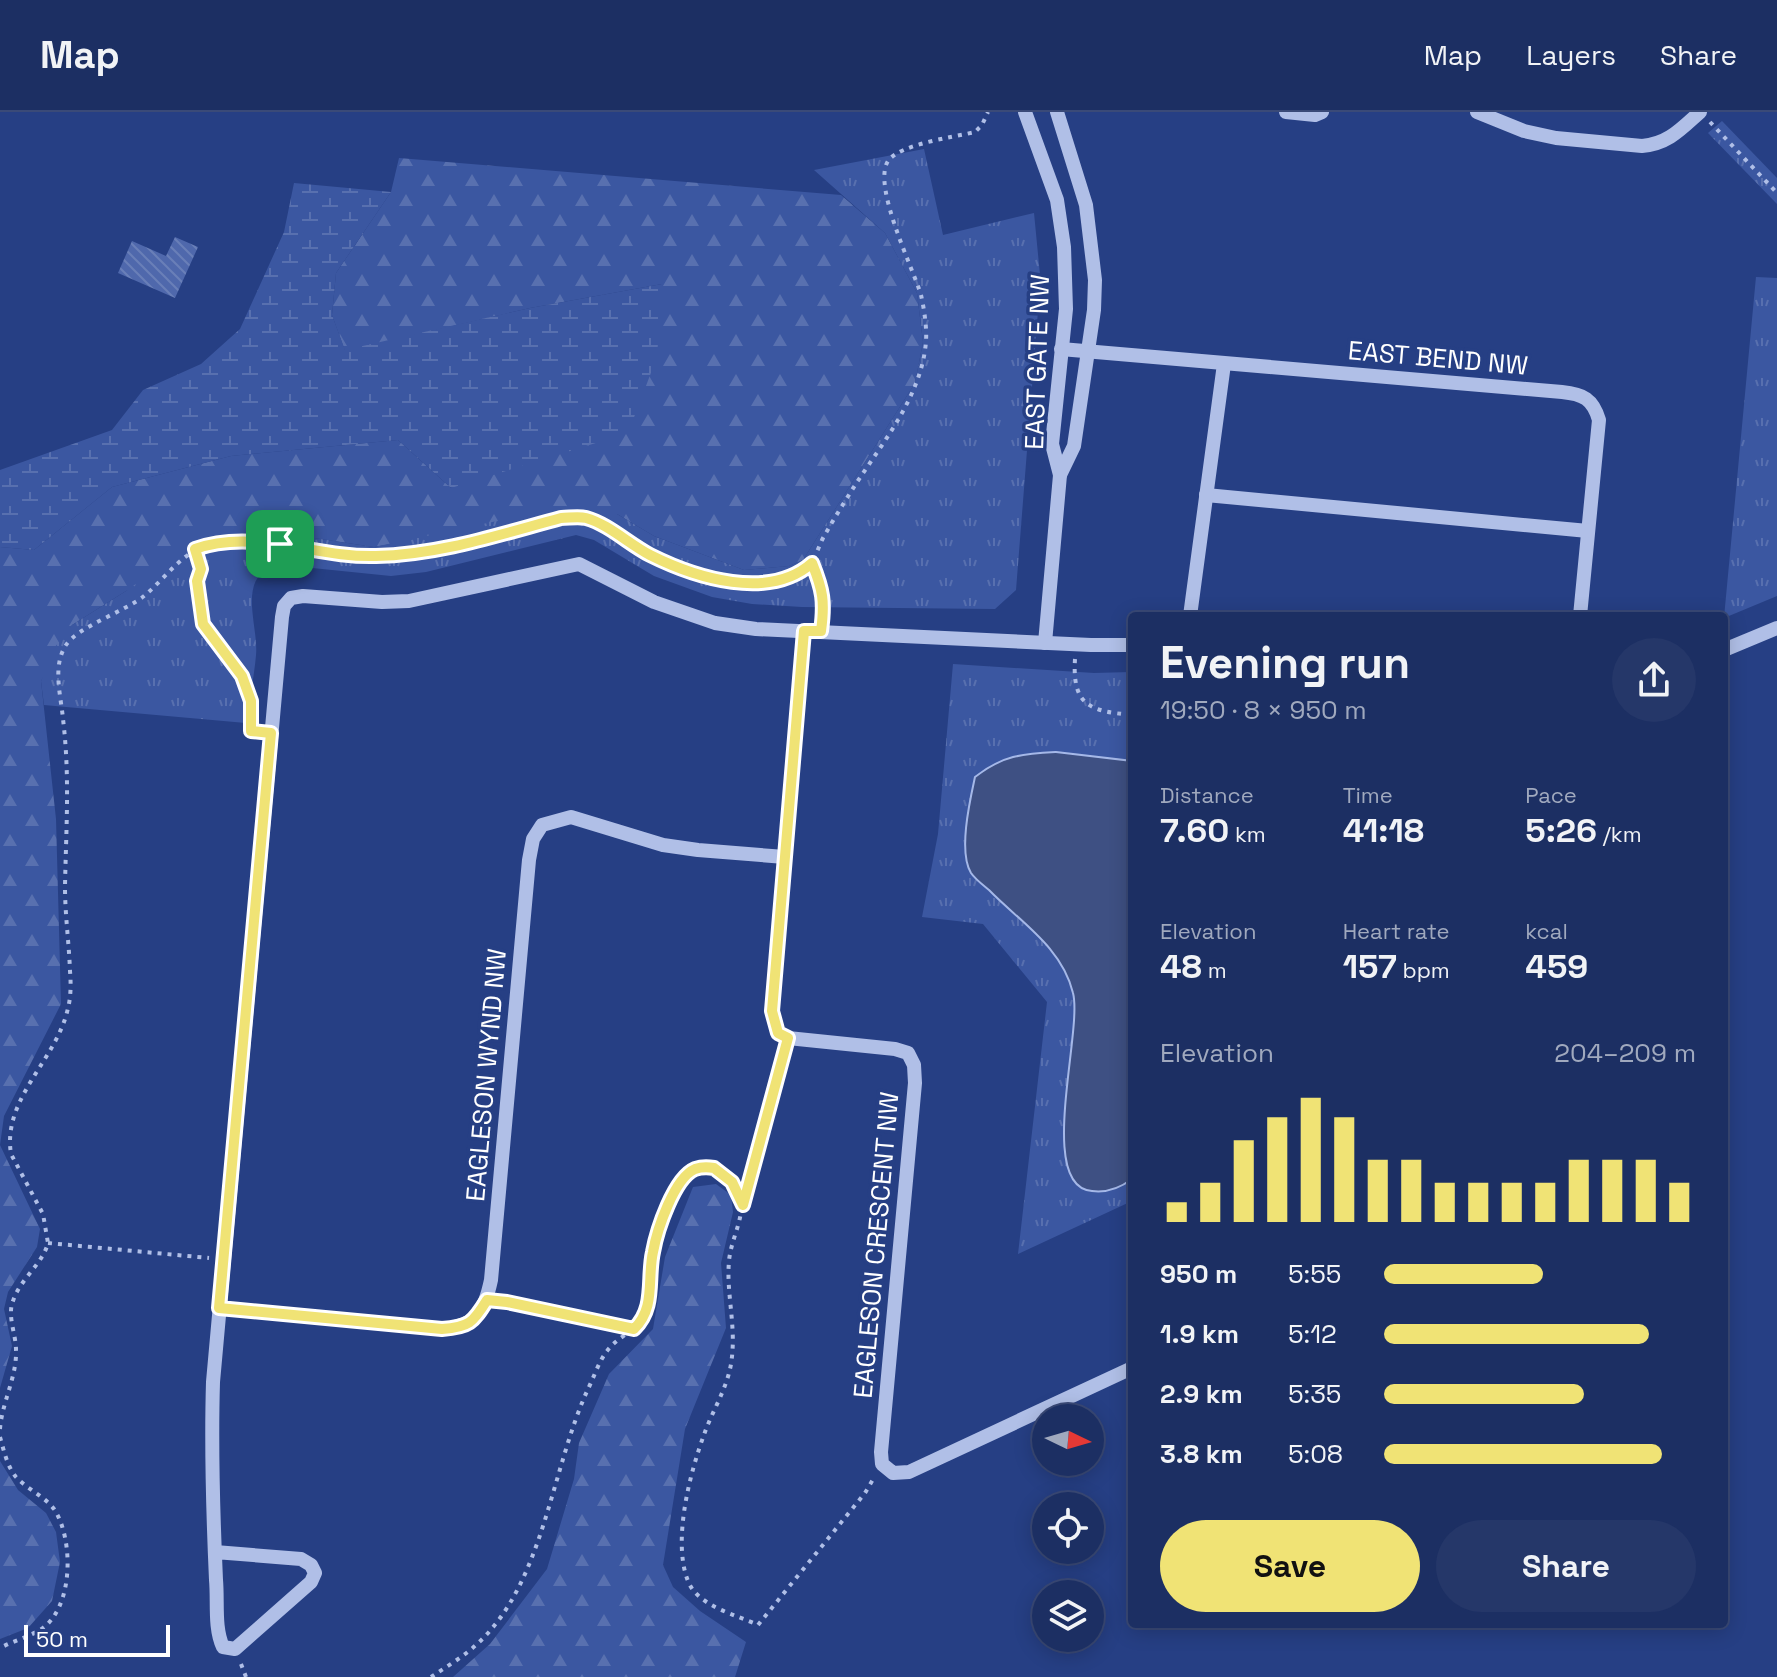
<!DOCTYPE html>
<meta charset="utf-8">
<style>
:root{--surface:#1c2f63;--page:#253769;--text:#f1f3f6;--muted:#a0a9be;--line:#3a4a78;--accent:#f0e375}
body{margin:0;font-family:"Space Grotesk",sans-serif;background:var(--page);color:var(--text);height:100vh;display:flex;flex-direction:column;font-size:30px;white-space:nowrap}
*{box-sizing:border-box;margin:0}
p{font-size:26px;color:var(--muted)}
.icon{flex:none;width:44px;height:44px;fill:none;stroke:currentColor;stroke-width:2;stroke-linecap:round;stroke-linejoin:round}
.map{position:relative;flex:1;overflow:hidden}
.side{position:absolute;left:1128px;top:500px;width:600px;height:1016px;display:flex;flex-direction:column;background:var(--surface);border-radius:8px;box-shadow:0 4px 20px #0003,0 0 0 2px var(--line)}
.side>*{flex:none}
.needle{width:52px;rotate:95deg}
.tools{position:absolute;left:1032px;top:1292px;display:grid;gap:16px}
.tools a{display:grid;place-items:center;width:72px;height:72px;border-radius:50%;background:var(--surface);box-shadow:0 4px 20px #0003,0 0 0 2px var(--line);font-size:40px}
.scale{position:absolute;left:24px;bottom:20px;width:146px;box-sizing:border-box;padding-left:8px;border:4px solid #fff;border-top:0;font-size:22px;line-height:28px;white-space:nowrap;color:#fff;-webkit-text-stroke:6px #263f84;paint-order:stroke}
.pin{position:absolute;display:grid;place-items:center;width:68px;height:68px;color:#fff;margin:-34px;border-radius:16px;box-shadow:0 4px 12px #0006}
.round{display:grid;place-items:center;flex:none;width:84px;height:84px;border-radius:42px;background:var(--page)}
.overview{display:flex;align-items:center;justify-content:space-between;height:136px;padding:0 32px}
h1{font-size:44px;font-weight:800;line-height:60px}
.metrics{display:grid;grid-template-columns:repeat(3,1fr);gap:12px;height:136px;padding:8px 32px}
.metrics div{display:grid;align-content:center}
.metrics b{font-size:34px;font-weight:800}
.metrics small{font-size:22px;font-weight:400}
.metrics p{font-size:22px}
.chart{height:224px;padding:16px 32px}
.chart p{display:flex;justify-content:space-between}
.chart svg{width:100%;height:144px;margin-top:8px;stroke:var(--accent);stroke-width:6}
.cta{display:flex;gap:16px;margin-top:auto;padding:16px 32px}
.cta a{flex:1;height:92px;border-radius:48px;background:var(--accent);color:#111;font-size:32px;font-weight:800;line-height:92px;text-align:center}
.cta a+a{background:var(--page);color:var(--text)}
ul{padding:0 32px;list-style:none;font-size:26px}
li{display:grid;grid-template-columns:128px 96px 1fr;align-items:center;height:60px}
li i{height:20px;border-radius:10px;background:var(--accent)}
header{display:flex;align-items:center;gap:48px;box-sizing:border-box;height:112px;padding:0 40px;background:var(--surface);border-bottom:2px solid var(--line)}
header strong{font-size:38px}
nav{display:flex;gap:44px;margin-inline-start:auto;font-size:28px}
.map>svg:first-child{display:block}
.forest{fill:url(#forest-firs)}
.wetland{fill:url(#wetland-marsh)}
.park{fill:url(#park-tufts)}
.water{fill:#3e5083;stroke:#a5b8e8;stroke-width:2}
.building{fill:url(#building-back-hatch)}
.lines{fill:none;stroke-linecap:round;stroke-linejoin:round}
.path{stroke:#b0bfe7;stroke-width:4;stroke-dasharray:4 6;stroke-linecap:butt}
.minor{stroke:#b0bfe7;stroke-width:14}
.route-casing{stroke:#fff;stroke-width:16}
.route{stroke:#f0e375;stroke-width:10}
.labels{text-anchor:middle;dominant-baseline:central;stroke-width:7;stroke-linejoin:round;paint-order:stroke}
.street-label{font-size:26px;fill:#fff;stroke:#263f84}
</style>
<header>
<strong>Map</strong>
<nav><a>Map</a><a>Layers</a><a>Share</a></nav>
</header>
<div class="map">
<svg width="1777" height="1565" viewBox="0 0 1777 1565">
<defs>
<pattern id="forest-firs" width="22" height="20" patternUnits="userSpaceOnUse" patternTransform="scale(2)"><rect width="22" height="20" fill="#3b57a1"/><path d="M5 1l3.5 6h-7zM16 11l3.5 6h-7z" fill="#5870af"/></pattern>
<pattern id="wetland-marsh" width="20" height="14" patternUnits="userSpaceOnUse" patternTransform="scale(2)"><rect width="20" height="14" fill="#3b57a1"/><path d="M1 5h8M5 5V1M11 12h8M15 12V8" fill="none" stroke="#5870af"/></pattern>
<pattern id="park-tufts" width="24" height="20" patternUnits="userSpaceOnUse" patternTransform="scale(2)"><rect width="24" height="20" fill="#3b57a1"/><path d="M3 7l-1-3M5 7V3M7 7l1-3M15 17l-1-3M17 17v-4M19 17l1-3" fill="none" stroke="#5870af"/></pattern>
<pattern id="building-back-hatch" width="6" height="6" patternUnits="userSpaceOnUse" patternTransform="scale(2)"><rect width="6" height="6" fill="#4f68ac"/><path d="M-1 5l2 2M0 0l6 6M5-1l2 2" fill="none" stroke="#697fb8"/></pattern>
</defs>
<rect width="100%" height="100%" fill="#263f84"/>
<g class="forest">
<polygon points="399,46 841,83 885,121 917,181 923,230 915,271 803,448 789,454 744,458 654,424 617,402 514,410 374,435 274,420 126,479 72,513 41,569 56,707 61,892 4,1004 0,1033 40,1117 37,1135 8,1180 4,1197 12,1234 0,1276 0,435 34,438 112,375 231,344 398,328 451,376 662,172 530,196 345,239 332,203 336,161 391,80"/>
<polygon points="716,1072 731,1083 733,1100 721,1151 726,1216 685,1317 663,1453 673,1475 700,1499 746,1530 735,1565 453,1565 490,1532 547,1457 574,1367 579,1331 609,1262 653,1217 665,1145 693,1075"/>
<polygon points="0,1349 18,1378 46,1401 56,1420 60,1450 52,1489 28,1516 0,1527"/>
</g>
<polygon class="wetland" points="294,71 391,80 336,161 332,203 345,238 530,196 662,172 657,245 628,321 451,376 398,328 231,344 112,375 34,438 0,435 0,358 112,318 143,278 201,252 240,217 284,120"/>
<g class="park">
<polygon points="1722,9 1777,66 1777,92 1708,21"/>
<path d="M924,37L943,123L1034,101L1040,163L1039,186L1016,478L995,497L802,495L752,492L712,485L654,464L594,428L576,423L426,460L391,464L283,453C233,459 259,512 256,543C254,566 249,589 246,611L44,593L41,569L55,535L72,513L126,479L207,421L274,420L374,435L582,391L617,402L654,424L744,458L789,454L803,448L915,271L923,230L917,181L885,121L814,58Z"/>
<polygon points="1756,165 1777,166 1777,484 1724,506"/>
<polygon points="953,552 1094,561 1132,560 1132,1089 1018,1142 1047,890 983,812 922,805 938,722"/>
</g>
<path class="water" d="M1056,640L1132,649V1067C1120,1076 1107,1081 1092,1079C1036,1075 1083,919 1073,881C1062,835 1019,809 989,778C983,773 975,767 971,761C958,740 970,688 975,665C1003,643 1022,642 1056,640Z"/>
<polygon class="building" points="175,125 198,135 175,186 118,161 132,129 166,144"/>
<g class="lines">
<g class="path">
<polyline points="1710,10 1777,81"/>
<polyline points="195,437 201,457 197,469 198,488 203,512 242,564 251,589 251,619 258,620"/>
<path d="M812,451C820,470 826,485 823,506"/>
<path d="M1075,547C1072,594 1090,599 1132,603"/>
<polyline points="744,1091 784,941"/>
<polyline points="48,1131 209,1146"/>
<polyline points="500,1189 634,1217"/>
<path d="M0,1317C2,1290 17,1265 16,1238C16,1222 7,1204 13,1189C20,1167 42,1153 48,1131L43,1102L11,1042C2,986 57,948 68,896C71,885 71,871 70,859C69,831 65,803 65,775C66,717 70,665 63,607C61,584 52,554 66,533C79,514 124,500 144,484C168,464 186,434 219,430C272,423 323,446 377,444C407,443 440,439 469,431C500,423 558,398 587,407C607,413 626,429 644,440C684,462 764,487 804,458C815,450 817,438 823,426C832,410 842,394 852,378C881,332 922,285 926,229C927,216 924,196 921,183C913,156 872,74 888,49C900,32 954,25 975,20L982,13L988,0"/>
<path d="M0,1325C4,1339 7,1354 16,1365C27,1377 44,1384 54,1397C74,1427 74,1497 40,1518C28,1525 13,1529 0,1536"/>
<polyline points="241,1552 246,1565"/>
<path d="M431,1565C446,1555 463,1545 476,1533C544,1472 551,1357 588,1277C594,1265 599,1249 607,1239C618,1224 637,1219 646,1201L652,1141L673,1082L693,1057C707,1055 716,1055 727,1065C756,1093 732,1117 729,1149C726,1183 737,1215 731,1252C727,1276 713,1298 705,1320C690,1360 672,1429 688,1469C697,1494 737,1503 758,1513L865,1381L875,1364"/>
</g>
<g class="minor">
<polyline points="1025,0 1057,88 1064,135 1066,197 1052,332 1060,363"/>
<polyline points="1286,0 1315,3 1322,0"/>
<path d="M1477,0L1524,19L1556,26L1642,34C1668,32 1681,17 1700,0"/>
<path d="M1061,237L1562,280C1583,282 1593,287 1599,308L1580,504"/>
<polyline points="1206,383 1588,419"/>
<polyline points="1190,504 1224,252"/>
<polyline points="804,519 772,899 778,921 788,926 895,937 908,941 914,953 915,971 881,1340 882,1352 893,1361 909,1360 1132,1256"/>
<polyline points="1045,531 1060,363 1074,334 1094,198 1095,168 1086,93 1057,0"/>
<polyline points="1724,538 1777,516"/>
<path d="M219,1196L442,1217C476,1214 484,1201 491,1168L529,748L533,727L542,713L571,705L663,733L698,738L785,745"/>
<path d="M215,1440L301,1447L311,1453L315,1461L311,1470L235,1537L223,1535C214,1516 218,1489 216,1468C213,1402 211,1336 213,1270L282,505L284,494L291,486L303,484L382,490L409,489L579,452L654,490L715,511L756,517L1091,533H1132"/>
</g>
</g>
<g class="lines">
<g class="route-casing">
<path id="route" d="M561,406C569,406 578,404 586,406C608,412 629,432 650,443C696,466 769,489 812,451C823,478 825,490 821,519H804L772,899L778,921L788,926L743,1093L732,1070L714,1056C708,1055 701,1055 695,1057C674,1066 657,1118 653,1140C647,1167 656,1196 634,1217L507,1190L487,1188C473,1211 469,1215 442,1217L219,1196L271,621L251,619V589L242,564L203,512L197,469L201,457L195,437C254,416 316,446 376,444C439,443 501,422 561,406Z"/>
</g>
<use href="#route" class="route"/>
</g>
<g class="labels">
<g class="street-label">
<text transform="translate(1438 246) rotate(5)">EAST BEND NW</text>
<text transform="translate(1037 250) rotate(-88)">EAST GATE NW</text>
<text transform="translate(486 963) rotate(-85)">EAGLESON WYND NW</text>
<text transform="translate(876 1133) rotate(-85)">EAGLESON CRESCENT NW</text>
</g>
</g>
</svg>
<div class="tools">
<a><svg class="needle" viewBox="-14 -14 28 28"><path d="M0-13l5 13h-10z" fill="#e53935"/><path d="M0 13l5-13h-10z" fill="#a0a9be"/></svg></a>
<a><svg class="icon" aria-label="locate" viewBox="0 0 24 24"><circle cx="12" cy="12" r="6"/><path d="M12 2v4M12 18v4M2 12h4M18 12h4"/></svg></a>
<a><svg class="icon" aria-label="layers" viewBox="0 0 24 24"><path d="M12 4l9 5-9 5-9-5zM3 14l9 5 9-5"/></svg></a>
</div>
<div class="scale">50 m</div>
<div class="pin" style="left:280px;top:432px;background:#1e9e55"><svg class="icon" aria-label="arrive" viewBox="0 0 24 24"><path d="M6 21V4h12l-3 4 3 4H6"/></svg></div>
<section class="side">
<div class="overview"><div><h1>Evening run</h1><p>19:50 · 8 × 950 m</p></div><a class="round"><svg class="icon" aria-label="share" viewBox="0 0 24 24"><path d="M12 15V3M7 8l5-5 5 5M5 13v7h14v-7"/></svg></a></div>
<div class="metrics">
<div><p>Distance</p><b>7.60<small> km</small></b></div>
<div><p>Time</p><b>41:18</b></div>
<div><p>Pace</p><b>5:26<small> /km</small></b></div>
</div>
<div class="metrics">
<div><p>Elevation</p><b>48<small> m</small></b></div>
<div><p>Heart rate</p><b>157<small> bpm</small></b></div>
<div><p>kcal</p><b>459</b></div>
</div>
<div class="chart"><p><span>Elevation</span>204–209 m</p>
<svg viewBox="0 0 160 44" preserveAspectRatio="none"><path d="M5 44V38M15 44V32M25 44V19M35 44V12M45 44V6M55 44V12M65 44V25M75 44V25M85 44V32M95 44V32M105 44V32M115 44V32M125 44V25M135 44V25M145 44V25M155 44V32"/></svg>
</div>
<ul>
<li><b>950 m</b>5:55<i style="width:51%"></i></li>
<li><b>1.9 km</b>5:12<i style="width:85%"></i></li>
<li><b>2.9 km</b>5:35<i style="width:64%"></i></li>
<li><b>3.8 km</b>5:08<i style="width:89%"></i></li>
</ul>
<div class="cta"><a>Save</a><a>Share</a></div>
</section>
</div>
